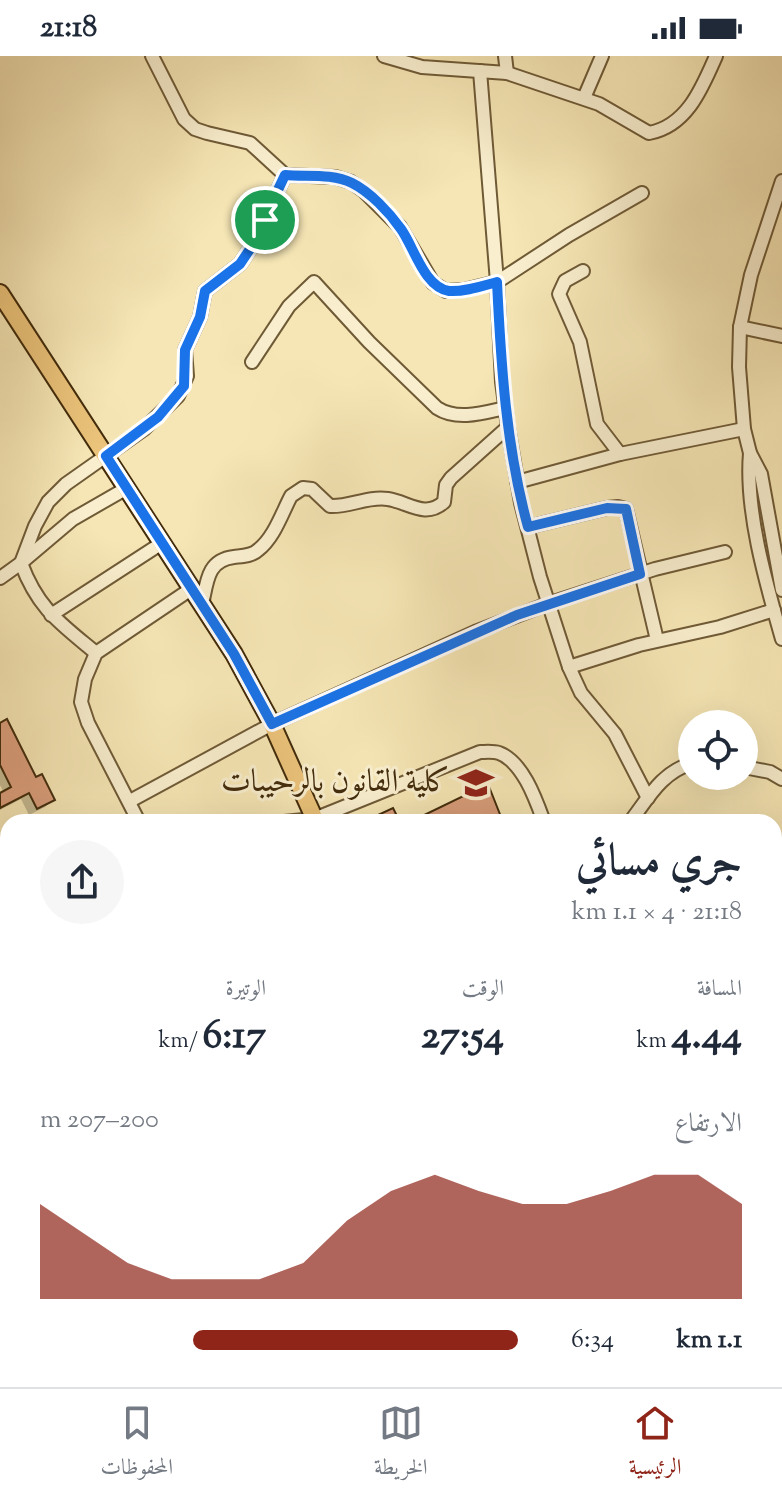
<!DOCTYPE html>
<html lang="ar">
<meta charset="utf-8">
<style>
:root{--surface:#fff;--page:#f6f6f7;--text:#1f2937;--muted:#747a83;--line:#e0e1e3;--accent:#8f2418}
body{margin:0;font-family:"Sorts Mill Goudy",Amiri,serif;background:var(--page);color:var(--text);direction:rtl;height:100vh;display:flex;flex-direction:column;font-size:30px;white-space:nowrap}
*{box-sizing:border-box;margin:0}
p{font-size:26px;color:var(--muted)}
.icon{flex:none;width:44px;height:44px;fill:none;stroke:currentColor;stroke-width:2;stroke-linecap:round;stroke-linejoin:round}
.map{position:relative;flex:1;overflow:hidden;direction:ltr}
.sheet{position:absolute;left:0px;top:758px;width:782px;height:574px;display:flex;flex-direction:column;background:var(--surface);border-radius:24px 24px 0 0;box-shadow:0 8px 32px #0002;direction:rtl}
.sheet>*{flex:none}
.tools{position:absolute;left:678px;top:654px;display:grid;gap:16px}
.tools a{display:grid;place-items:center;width:80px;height:80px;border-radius:50%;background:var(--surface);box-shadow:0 8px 32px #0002;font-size:40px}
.pin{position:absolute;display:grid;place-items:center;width:68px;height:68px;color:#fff;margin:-34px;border:4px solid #fff;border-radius:50%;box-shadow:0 2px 8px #0007}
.round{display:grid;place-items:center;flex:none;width:84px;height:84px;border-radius:42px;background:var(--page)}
.headline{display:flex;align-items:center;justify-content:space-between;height:136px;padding:0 40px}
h1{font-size:44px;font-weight:800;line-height:60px}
.figures{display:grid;grid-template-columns:repeat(3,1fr);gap:12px;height:136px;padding:8px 40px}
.figures div{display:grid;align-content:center}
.figures b{font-size:40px;font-weight:800}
.figures small{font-size:22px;font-weight:400}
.figures p{font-size:22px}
.chart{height:224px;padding:16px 40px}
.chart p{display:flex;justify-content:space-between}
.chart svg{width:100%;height:144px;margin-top:8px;fill:var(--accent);opacity:.7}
ul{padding:0 40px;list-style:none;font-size:26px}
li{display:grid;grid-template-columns:128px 96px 1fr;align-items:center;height:60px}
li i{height:20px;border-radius:10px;background:var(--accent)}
.status{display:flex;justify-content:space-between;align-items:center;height:56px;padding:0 40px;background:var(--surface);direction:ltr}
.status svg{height:22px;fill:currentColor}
.dock{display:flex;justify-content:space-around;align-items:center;height:112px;border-top:2px solid var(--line);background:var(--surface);font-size:22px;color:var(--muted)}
.dock a{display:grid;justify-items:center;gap:4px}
.dock .on{color:var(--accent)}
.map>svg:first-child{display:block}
.shadow{fill:#0003}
.building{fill:#d99d7a;stroke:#422c0c;stroke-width:2}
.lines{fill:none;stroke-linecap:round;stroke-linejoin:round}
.minor-casing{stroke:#6f5a36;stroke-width:16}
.major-casing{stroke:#422c0c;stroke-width:20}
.minor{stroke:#f9efcf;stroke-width:12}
.major{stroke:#ebc37a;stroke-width:16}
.route-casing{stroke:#fff;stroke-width:16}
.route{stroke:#1a73e8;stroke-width:10}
.labels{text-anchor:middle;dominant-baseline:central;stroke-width:6;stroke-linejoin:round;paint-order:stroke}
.poi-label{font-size:32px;fill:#422c0c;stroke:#f9efcf;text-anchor:end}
</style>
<div class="status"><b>21:18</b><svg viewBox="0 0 49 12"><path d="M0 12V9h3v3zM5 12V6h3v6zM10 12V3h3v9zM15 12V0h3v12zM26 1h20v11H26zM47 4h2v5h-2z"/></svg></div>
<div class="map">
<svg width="782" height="1331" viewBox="0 0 782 1331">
<rect width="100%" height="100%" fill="#f6e6b5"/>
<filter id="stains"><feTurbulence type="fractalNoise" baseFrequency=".0025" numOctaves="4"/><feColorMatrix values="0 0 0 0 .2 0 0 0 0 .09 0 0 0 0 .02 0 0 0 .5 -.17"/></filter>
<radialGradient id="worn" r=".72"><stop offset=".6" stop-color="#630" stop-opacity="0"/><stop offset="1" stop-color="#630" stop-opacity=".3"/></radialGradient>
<polygon class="shadow" points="0,669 35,723 53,744 45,751 29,759 21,743 0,754 0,739 4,737 0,729"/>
<g class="building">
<polygon points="7,663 36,721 42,718 55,744 37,753 29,737 0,752 0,737 11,731 0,709 0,667"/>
<polygon points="488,728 503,766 420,766 418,762"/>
<polygon points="393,752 398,762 390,766 363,766"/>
</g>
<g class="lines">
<g class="minor-casing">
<g id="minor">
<polyline points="152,0 184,63 195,73 207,77 250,87 285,119 335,121 351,126 364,135 400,171 433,227 446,235 464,234 497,226 569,179 642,137"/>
<path d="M384,0L422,11L507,17L599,48L649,77C687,70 702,32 716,0"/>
<polyline points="505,0 507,17"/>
<polyline points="480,15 497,226 502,326 508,371 521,447 540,521 569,611 639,589 720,571 774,554"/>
<polyline points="584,42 602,0"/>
<polyline points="782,125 751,219 740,271 739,311 744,373 750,397 761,418 782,534"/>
<polyline points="583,215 565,225 559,238 580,286 597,368 620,398"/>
<polyline points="740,271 782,280"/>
<path d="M252,306L289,250L314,226L369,286L437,352C457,365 483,357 505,352"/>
<path d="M750,397C745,455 766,527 782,583"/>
<polyline points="517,426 620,398 744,373"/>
<polyline points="528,471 607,452 618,451 626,453 657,584"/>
<polyline points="0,522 21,507 73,463 127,432"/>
<path d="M202,549C207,526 207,504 234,501C242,500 252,500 258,494C274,482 282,457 291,440L303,432L312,433L330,450C350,451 367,440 388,443C408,446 425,463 444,446L446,429L451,422L508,371"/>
<polyline points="51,559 162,487"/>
<path d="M96,597C60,567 38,553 21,507L35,470L48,446L66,428L144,373L178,340L187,320L185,294L200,261L205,235L240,208L250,193L285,119"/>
<polyline points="569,611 581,637 615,678 648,742"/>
<polyline points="744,711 770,716 782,723"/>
<polyline points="130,745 272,668 475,576 550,547 655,513 725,496"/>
<polyline points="139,766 88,667 81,646 85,623 96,597 191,533"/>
<path d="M284,766L314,763L480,696C485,696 493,695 499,697C523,706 536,744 544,766"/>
<path d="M630,766C649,741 661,717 692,707"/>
<polyline points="0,859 8,856"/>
<polyline points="0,1044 8,1061"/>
<polyline points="774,1105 782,1111"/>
<polyline points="774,1275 782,1265"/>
<polyline points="774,1296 782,1287"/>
<polyline points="774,1314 782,1322"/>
<polyline points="138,1324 142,1331"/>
<polyline points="595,1324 598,1331"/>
<polyline points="481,1331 485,1324"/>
</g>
</g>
<g class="major-casing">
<g id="major">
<polyline points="0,237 234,598 272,668 316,766"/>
<polyline points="721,1331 728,1324"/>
<polyline points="740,1331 747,1324"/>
</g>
</g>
<use href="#minor" class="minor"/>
<use href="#major" class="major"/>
</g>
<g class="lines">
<g class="route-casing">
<path id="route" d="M285,119C306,121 332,117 352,127C370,136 389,156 401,173C414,191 424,231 449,235C465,236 482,230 497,226C501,309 506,391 528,471L607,452L626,453L640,518L517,559L272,668L234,598L106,400L158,361L184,330L185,294L200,261L205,235L240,208L250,193Z"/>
</g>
<use href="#route" class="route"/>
</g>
<defs>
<g id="university-bare" transform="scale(2.76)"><path d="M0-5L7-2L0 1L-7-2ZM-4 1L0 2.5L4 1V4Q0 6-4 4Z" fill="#8f2418" stroke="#f9efcf" stroke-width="2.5" paint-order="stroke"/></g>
</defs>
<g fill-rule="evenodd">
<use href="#university-bare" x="476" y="727"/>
</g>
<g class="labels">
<g class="poi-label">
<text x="450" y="727">كلية القانون بالرحيبات</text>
</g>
</g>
<rect width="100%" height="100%" filter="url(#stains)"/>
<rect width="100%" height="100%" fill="url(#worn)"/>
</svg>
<div class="tools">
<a><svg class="icon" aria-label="locate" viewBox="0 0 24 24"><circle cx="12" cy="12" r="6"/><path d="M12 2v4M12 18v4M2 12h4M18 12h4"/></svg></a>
</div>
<div class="pin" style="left:265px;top:164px;background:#1e9e55"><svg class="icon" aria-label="arrive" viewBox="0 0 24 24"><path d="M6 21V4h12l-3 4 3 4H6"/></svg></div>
<section class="sheet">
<div class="headline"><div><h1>جري مسائي</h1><p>21:18 · 4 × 1.1 km</p></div><a class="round"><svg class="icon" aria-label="share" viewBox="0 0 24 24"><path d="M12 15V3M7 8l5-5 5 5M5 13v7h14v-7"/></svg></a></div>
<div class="figures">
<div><p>المسافة</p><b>4.44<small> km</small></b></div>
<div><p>الوقت</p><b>27:54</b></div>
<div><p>الوتيرة</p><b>6:17<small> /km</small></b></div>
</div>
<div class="chart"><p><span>الارتفاع</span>200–207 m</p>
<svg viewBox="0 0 160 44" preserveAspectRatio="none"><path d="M0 44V15L10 24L20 33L30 38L40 38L50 38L60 33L70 20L80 11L90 6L100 11L110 15L120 15L130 11L140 6L150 6L160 15V44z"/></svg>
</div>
<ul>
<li><b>1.1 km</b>6:34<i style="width:68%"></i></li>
</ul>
</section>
</div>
<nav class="dock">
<a class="on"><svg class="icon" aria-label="home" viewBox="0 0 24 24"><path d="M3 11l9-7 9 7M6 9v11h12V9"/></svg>الرئيسية</a>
<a><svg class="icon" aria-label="map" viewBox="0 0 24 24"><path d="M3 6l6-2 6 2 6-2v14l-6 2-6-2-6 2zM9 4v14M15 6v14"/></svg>الخريطة</a>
<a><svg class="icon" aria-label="saved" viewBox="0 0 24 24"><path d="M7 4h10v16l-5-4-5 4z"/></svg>المحفوظات</a>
</nav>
